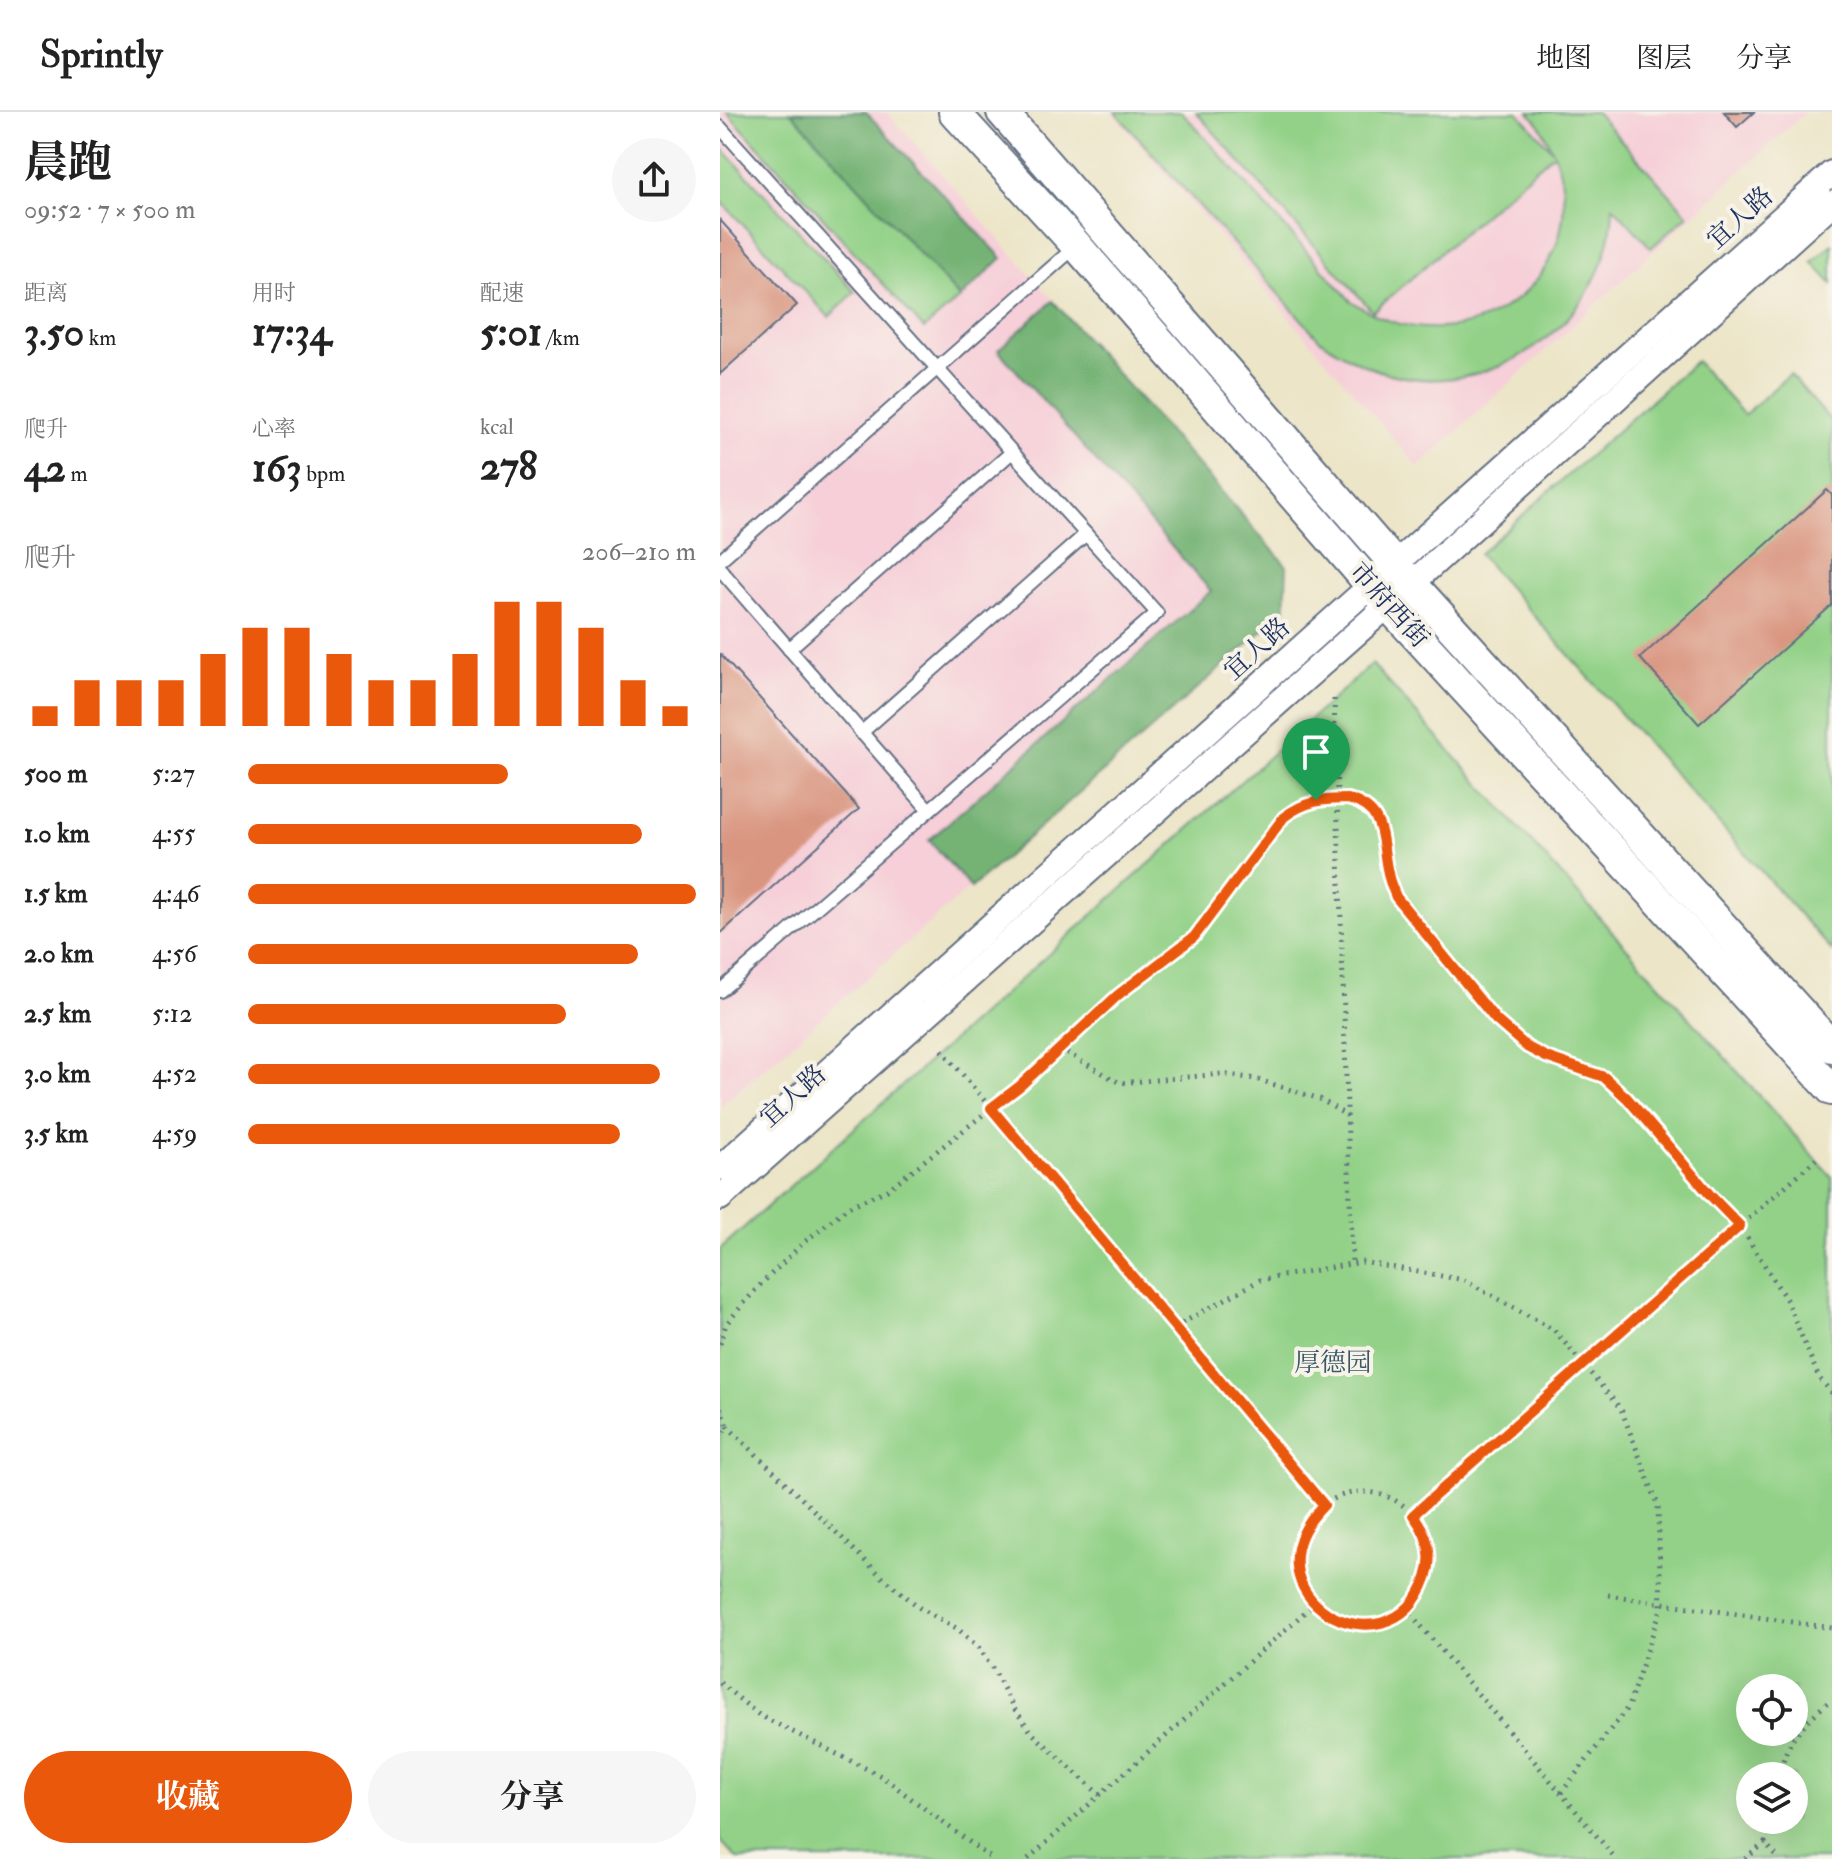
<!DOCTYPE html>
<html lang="zh">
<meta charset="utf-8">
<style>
:root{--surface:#fff;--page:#f6f6f6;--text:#222;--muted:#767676;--line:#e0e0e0;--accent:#ea580c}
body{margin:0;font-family:"IM FELL Double Pica","Noto Serif SC",serif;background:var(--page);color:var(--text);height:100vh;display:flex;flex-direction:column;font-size:30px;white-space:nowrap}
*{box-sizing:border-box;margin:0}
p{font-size:26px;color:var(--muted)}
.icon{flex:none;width:44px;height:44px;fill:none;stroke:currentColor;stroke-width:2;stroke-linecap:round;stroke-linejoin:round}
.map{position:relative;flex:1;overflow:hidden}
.sheet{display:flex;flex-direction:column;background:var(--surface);width:720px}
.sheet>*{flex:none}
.controls{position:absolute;left:1016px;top:1562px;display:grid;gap:16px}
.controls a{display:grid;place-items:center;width:72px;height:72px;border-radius:50%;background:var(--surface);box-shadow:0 8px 32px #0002;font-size:40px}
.pin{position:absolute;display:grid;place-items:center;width:68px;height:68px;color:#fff;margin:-82px -34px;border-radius:50% 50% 50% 0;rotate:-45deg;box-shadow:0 0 8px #0007}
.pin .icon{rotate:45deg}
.round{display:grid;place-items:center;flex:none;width:84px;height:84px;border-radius:42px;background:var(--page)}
.summary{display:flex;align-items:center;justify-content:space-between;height:136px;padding:0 24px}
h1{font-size:44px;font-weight:700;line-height:60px}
.metrics{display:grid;grid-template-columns:repeat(3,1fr);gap:12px;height:136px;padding:8px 24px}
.metrics div{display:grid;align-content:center}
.metrics b{font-size:40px;font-weight:700}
.metrics small{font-size:22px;font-weight:400}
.metrics p{font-size:22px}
.chart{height:224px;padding:16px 24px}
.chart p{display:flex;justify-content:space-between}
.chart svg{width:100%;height:144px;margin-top:8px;stroke:var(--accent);stroke-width:6}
.cta{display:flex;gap:16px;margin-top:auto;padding:16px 24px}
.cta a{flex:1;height:92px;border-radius:48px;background:var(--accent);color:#fff;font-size:32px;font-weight:700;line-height:92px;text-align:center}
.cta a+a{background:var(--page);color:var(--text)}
ul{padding:0 24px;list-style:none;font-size:26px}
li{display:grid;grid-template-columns:128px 96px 1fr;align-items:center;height:60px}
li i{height:20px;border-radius:10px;background:var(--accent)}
header{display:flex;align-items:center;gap:48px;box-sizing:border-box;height:112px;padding:0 40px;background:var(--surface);border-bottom:2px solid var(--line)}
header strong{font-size:38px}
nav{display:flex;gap:44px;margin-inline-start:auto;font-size:28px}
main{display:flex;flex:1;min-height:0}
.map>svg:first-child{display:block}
.built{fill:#f6cfd8}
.green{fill:#92d187;stroke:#568072;stroke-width:2;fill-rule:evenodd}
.forest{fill:#75b374;stroke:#487169;stroke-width:2}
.building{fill:#d99580}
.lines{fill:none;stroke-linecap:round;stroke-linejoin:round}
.service-casing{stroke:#646f83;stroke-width:16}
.minor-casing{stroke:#646f83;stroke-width:28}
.tertiary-casing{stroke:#646f83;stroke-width:34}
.path{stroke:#646f83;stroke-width:5;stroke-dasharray:2 6;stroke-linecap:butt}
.service{stroke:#fff;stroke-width:12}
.minor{stroke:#fff;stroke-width:24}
.tertiary{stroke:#fff;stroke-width:30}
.route-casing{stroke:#fff;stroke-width:16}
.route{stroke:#ea580c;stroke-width:10}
.labels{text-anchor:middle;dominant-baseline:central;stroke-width:8;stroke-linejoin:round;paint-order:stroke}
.street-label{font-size:26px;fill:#1b2f5e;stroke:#f7f3e8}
.park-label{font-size:26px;fill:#395868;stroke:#f7f3e8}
</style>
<header>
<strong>Sprintly</strong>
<nav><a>地图</a><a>图层</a><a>分享</a></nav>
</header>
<main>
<section class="sheet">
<div class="summary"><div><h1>晨跑</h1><p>09:52 · 7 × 500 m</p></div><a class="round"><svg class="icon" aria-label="share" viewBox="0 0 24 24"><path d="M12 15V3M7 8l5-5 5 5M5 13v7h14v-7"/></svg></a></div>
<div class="metrics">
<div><p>距离</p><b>3.50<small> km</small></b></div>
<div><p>用时</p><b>17:34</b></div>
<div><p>配速</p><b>5:01<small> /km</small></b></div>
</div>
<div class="metrics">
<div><p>爬升</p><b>42<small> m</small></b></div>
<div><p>心率</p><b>163<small> bpm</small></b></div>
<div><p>kcal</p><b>278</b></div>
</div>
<div class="chart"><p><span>爬升</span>206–210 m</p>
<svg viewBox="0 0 160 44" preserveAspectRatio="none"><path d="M5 44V38M15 44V30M25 44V30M35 44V30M45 44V22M55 44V14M65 44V14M75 44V22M85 44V30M95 44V30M105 44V22M115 44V6M125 44V6M135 44V14M145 44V30M155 44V38"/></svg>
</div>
<ul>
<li><b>500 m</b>5:27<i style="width:58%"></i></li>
<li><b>1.0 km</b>4:55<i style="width:88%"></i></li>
<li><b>1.5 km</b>4:46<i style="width:100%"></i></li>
<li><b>2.0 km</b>4:56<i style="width:87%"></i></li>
<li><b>2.5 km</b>5:12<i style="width:71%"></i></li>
<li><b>3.0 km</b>4:52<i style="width:92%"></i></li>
<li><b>3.5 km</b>4:59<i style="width:83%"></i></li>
</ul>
<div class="cta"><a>收藏</a><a>分享</a></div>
</section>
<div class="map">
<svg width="1112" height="1747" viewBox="0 0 1112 1747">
<rect width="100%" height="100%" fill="#f7f3e8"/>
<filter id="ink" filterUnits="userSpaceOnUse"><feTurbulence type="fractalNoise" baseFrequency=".0125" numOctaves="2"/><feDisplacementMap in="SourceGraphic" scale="16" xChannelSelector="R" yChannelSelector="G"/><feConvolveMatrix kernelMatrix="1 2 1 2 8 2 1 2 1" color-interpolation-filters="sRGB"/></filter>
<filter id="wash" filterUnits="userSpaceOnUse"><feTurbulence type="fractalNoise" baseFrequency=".006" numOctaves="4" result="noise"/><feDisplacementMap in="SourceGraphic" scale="32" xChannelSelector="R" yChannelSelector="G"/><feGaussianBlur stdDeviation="1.8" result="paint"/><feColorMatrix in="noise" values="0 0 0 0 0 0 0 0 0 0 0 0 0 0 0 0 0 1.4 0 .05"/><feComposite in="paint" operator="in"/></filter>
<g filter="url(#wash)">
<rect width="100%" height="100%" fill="#ece5c8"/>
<g class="built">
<polygon points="0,0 167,0 567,454 565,499 0,995"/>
<polygon points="392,0 1086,0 698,355"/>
</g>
<g class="green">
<polygon points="7,0 71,0 240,186 204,217"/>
<path d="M395,0H462L630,188C739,267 882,168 834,41L653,200L476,0H798L833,39L820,13L809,0H876L968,103L931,136L893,94C891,206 777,290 670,262C643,255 621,242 599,227Z"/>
<polygon points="0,34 135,180 109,205 0,88"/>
<polygon points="1112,132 1112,172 1092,150"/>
<polygon points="976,249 1024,303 1070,262 1112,310 1112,839 759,442"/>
<path d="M652,552L1112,1065V1747H17L0,1728V1137ZM1030,1576H1074V1620H1030ZM1030,1664H1074V1708H1030Z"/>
</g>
<g class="forest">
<polygon points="71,0 146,0 282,146 240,186"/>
<polygon points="333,189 567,454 565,499 251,776 209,728 491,479 278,238"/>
</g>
<g id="blocks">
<g class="building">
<polygon points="1004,0 1034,0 1017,15"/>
<polygon points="0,108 77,193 0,262"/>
<polygon points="1107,378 1112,383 1112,493 979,612 920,546"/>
<polygon points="0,542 139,697 0,822"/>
</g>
</g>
</g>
<g filter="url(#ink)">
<use href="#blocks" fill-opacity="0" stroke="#646f83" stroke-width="2"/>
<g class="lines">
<g class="service-casing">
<g id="service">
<polyline points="0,15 437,501 0,879"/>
<polyline points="0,448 355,135"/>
<polyline points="0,457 209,698"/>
<polyline points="69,537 292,340"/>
<polyline points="141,621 366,422"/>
</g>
</g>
<g class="minor-casing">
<g id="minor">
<polyline points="0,1056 1112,61"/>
<polyline points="0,1086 668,493 1112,91"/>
</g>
</g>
<g class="tertiary-casing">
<g id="tertiary">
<polyline points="234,0 357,134 668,493 1112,978"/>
<polyline points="282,0 691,471 1112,935"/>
</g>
</g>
<g class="path">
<polyline points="614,587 632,1152"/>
<polyline points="340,937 400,971 502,962 536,967 600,987 627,1004"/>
<polyline points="222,938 604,1393"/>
<polyline points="455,1215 540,1168 642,1150 744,1168 834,1218 901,1297 938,1393 941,1497 908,1595 841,1681"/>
<path d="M0,1232L6,1212L38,1175L83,1131L128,1095L167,1078L300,974L398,883L474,825L564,705C581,692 595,688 616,687C667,685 659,727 668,762C670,770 674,778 676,785L776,908L807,935L826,945L884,965L907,986L991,1084L1020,1114L1067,1189L1099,1266L1112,1281"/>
<polyline points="0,1296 7,1314 0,1326"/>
<polyline points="7,1314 161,1464 200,1496 238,1517 259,1536 275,1560 293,1595 312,1621 380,1683"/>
<circle cx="643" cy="1446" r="66"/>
<polyline points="693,1403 1096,1047"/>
<polyline points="888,1483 1112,1516"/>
<polyline points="686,1496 896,1747"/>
<polyline points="0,1571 39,1603 161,1664 272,1747"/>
<path d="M1059,1664C1067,1625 1083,1612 1112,1587"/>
<polyline points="1045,1731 1051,1708"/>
<polyline points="308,1747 594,1492"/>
<polyline points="1025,1747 1045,1731 1059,1747"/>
</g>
<use href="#service" class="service"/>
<use href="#minor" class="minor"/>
<use href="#tertiary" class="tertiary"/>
</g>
</g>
<g class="lines" filter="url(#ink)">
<g class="route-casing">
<path id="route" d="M628,687C668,698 660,728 668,761C669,769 673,777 676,785L776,908L807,935L826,945L884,965L907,986L991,1084L1020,1114L693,1403C707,1421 714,1443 706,1466C669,1569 515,1482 604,1393L271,996L300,974L398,883L474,825L564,705C585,689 603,687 628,687Z"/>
</g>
<use href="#route" class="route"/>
</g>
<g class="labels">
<g class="street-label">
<text transform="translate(1020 106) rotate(-42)">宜人路</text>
<text transform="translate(669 493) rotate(48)">市府西街</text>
<text transform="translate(537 537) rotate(-42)">宜人路</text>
<text transform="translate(73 984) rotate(-42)">宜人路</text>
</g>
<g class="park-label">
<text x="613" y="1251">厚德园</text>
</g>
</g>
</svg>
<div class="controls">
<a><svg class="icon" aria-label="locate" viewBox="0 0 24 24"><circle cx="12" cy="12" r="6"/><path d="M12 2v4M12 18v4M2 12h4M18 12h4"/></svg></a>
<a><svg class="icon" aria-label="layers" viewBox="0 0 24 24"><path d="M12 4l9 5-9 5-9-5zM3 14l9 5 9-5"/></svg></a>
</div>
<div class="pin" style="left:596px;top:688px;background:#1e9e55"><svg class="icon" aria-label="arrive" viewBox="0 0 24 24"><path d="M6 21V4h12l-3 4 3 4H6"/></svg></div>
</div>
</main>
